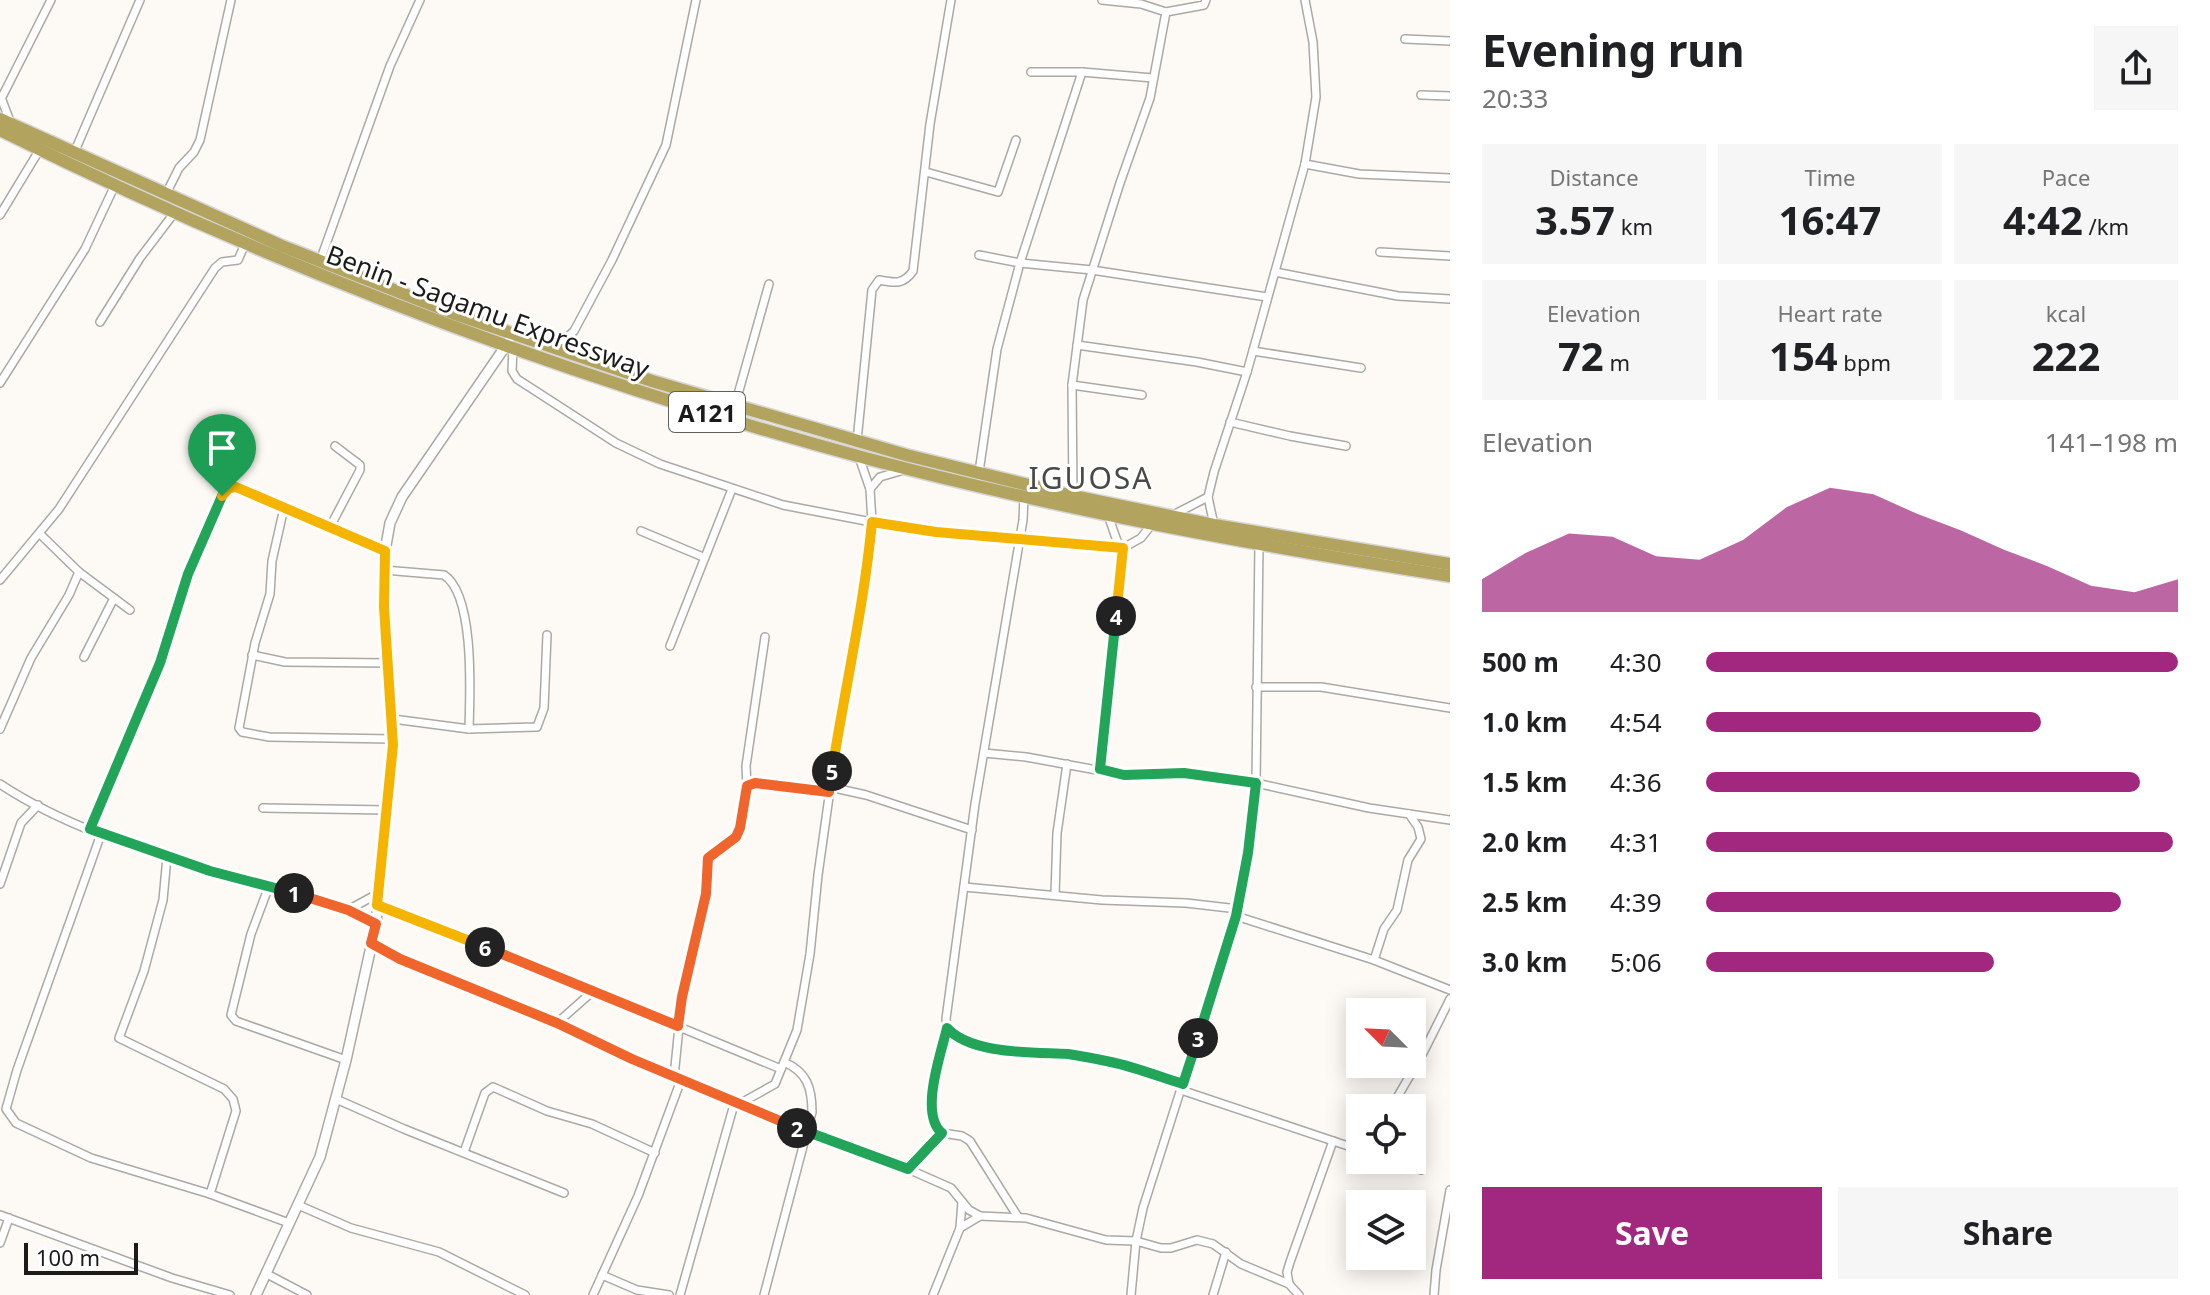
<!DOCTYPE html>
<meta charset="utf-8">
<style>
:root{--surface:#fff;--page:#f6f6f6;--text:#202124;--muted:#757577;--accent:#a1287e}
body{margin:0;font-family:"Noto Sans",sans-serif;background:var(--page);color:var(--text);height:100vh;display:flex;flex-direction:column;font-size:30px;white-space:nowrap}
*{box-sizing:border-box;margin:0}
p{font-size:26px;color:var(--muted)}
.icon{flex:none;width:44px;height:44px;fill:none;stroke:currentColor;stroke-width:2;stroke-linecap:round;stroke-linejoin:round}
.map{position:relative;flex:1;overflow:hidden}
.panel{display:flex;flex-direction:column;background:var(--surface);width:760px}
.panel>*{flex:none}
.needle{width:52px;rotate:294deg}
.buttons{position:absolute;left:1346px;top:998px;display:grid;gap:16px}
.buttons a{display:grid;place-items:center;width:80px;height:80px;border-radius:0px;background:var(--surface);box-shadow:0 4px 20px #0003;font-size:40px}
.scale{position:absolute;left:24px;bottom:20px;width:114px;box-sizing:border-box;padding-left:8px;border:4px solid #1c1b19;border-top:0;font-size:22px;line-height:28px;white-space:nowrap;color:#1c1b19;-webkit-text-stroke:6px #fff;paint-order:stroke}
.pin{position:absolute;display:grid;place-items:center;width:68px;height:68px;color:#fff;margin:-82px -34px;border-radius:50% 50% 50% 0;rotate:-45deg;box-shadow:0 0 8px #0007}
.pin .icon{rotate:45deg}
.km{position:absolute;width:40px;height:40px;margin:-20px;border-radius:50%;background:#222;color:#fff;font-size:22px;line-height:40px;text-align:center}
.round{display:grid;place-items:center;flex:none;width:84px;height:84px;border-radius:0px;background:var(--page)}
.headline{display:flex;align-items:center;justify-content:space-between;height:136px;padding:0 32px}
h1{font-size:44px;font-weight:700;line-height:60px}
.figures{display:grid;grid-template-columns:repeat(3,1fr);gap:12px;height:136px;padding:8px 32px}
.figures div{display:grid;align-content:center;border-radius:0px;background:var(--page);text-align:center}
.figures b{font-size:40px;font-weight:700}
.figures small{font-size:22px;font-weight:400}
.figures p{font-size:22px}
.chart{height:224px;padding:16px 32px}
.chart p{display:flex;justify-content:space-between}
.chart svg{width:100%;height:144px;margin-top:8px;fill:var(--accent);opacity:.7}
.cta{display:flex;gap:16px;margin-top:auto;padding:16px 32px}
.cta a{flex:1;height:92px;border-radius:0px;background:var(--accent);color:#fff;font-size:32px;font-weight:700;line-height:92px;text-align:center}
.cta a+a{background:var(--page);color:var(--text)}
ul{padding:0 32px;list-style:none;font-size:26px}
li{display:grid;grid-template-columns:128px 96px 1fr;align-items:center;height:60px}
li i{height:20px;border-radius:10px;background:var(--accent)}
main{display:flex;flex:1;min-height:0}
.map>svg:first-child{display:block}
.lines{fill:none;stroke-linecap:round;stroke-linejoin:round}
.minor-casing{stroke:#aca9a5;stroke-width:10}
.tertiary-casing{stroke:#aca9a5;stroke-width:12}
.trunk-casing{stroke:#d6d6d6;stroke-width:15}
.minor{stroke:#fff;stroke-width:7}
.tertiary{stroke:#fff;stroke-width:9}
.trunk{stroke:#b2a45f;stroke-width:12}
.split-1-casing{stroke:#fff;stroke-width:16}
.split-2-casing{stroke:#fff;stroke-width:16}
.split-3-casing{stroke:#fff;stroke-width:16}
.split-4-casing{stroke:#fff;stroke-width:16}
.split-5-casing{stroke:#fff;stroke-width:16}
.split-6-casing{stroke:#fff;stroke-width:16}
.split-7-casing{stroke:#fff;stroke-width:16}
.split-1{stroke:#22a559;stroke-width:10}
.split-2{stroke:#f0652b;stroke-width:10}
.split-3{stroke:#22a559;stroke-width:10}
.split-4{stroke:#22a559;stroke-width:10}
.split-5{stroke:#f5b400;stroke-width:10}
.split-6{stroke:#f0652b;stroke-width:10}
.split-7{stroke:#f5b400;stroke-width:10}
.labels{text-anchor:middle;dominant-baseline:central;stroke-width:6;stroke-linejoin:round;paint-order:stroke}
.shield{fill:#fff;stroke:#605f5e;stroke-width:2}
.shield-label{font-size:24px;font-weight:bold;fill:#1c1b19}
.street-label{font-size:26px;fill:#1c1b19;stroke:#fff}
.quarter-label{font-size:30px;letter-spacing:2px;fill:#4b4945;stroke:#fff}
</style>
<main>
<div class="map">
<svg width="1450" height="1295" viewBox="0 0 1450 1295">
<rect width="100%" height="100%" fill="#fdfaf5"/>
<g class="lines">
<g class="minor-casing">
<g id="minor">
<polyline points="1102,0 1141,4 1166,12 1204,5 1206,0"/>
<polyline points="1405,39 1450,41"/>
<polyline points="1031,72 1082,72 1153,78"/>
<polyline points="1082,72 1020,263 1092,270 1267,297"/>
<polyline points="1421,95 1450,96"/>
<polyline points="2,100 11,124"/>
<polyline points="0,101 51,0"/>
<polyline points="74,153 140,0"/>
<polyline points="1305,164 1359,174 1450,178"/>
<polyline points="926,172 998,192 1016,140"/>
<polyline points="166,194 179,168 194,152 200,140 231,0"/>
<polyline points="0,215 40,149"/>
<polyline points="1380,252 1450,256"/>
<polyline points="320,261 390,66 420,0"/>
<polyline points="1275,272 1398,296 1450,299"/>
<polyline points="100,322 140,258 175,212"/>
<polyline points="1077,345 1197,362 1247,372"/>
<polyline points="513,348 512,371 517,379 616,443 660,464 783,505 908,529 1123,548 1141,538 1152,524"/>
<polyline points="556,348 574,331 612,260 666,145 696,0"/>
<polyline points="1253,351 1361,368"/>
<polyline points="0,383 85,249 115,185"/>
<polyline points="1072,385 1142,395"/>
<polyline points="735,405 769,284"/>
<polyline points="1230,422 1290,436 1346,446"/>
<path d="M857,441L872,290L879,280C895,283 903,285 913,271L930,124L951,0"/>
<polyline points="979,472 997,349 1020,263 979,255"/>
<polyline points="870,489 880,477 904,470"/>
<polyline points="1073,496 1072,385 1083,300 1120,183 1150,98 1166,12"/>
<path d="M1024,497L1023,520L975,804L946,1019L947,1028C972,1055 1034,1052 1068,1054C1082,1056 1097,1059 1111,1062C1136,1067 1160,1077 1183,1084"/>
<polyline points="284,508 272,561 270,594 255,643 239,728 242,732 269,737 393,739"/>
<polyline points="1175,514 1208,497"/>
<polyline points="1214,525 1208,497 1214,472 1247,372 1305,164 1316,97 1313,42 1305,0"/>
<polyline points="330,527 360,470 360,465 335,446"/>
<polyline points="641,531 703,557"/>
<polyline points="40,534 79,572 130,610"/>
<path d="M384,570L444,575C475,595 470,694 469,729"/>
<polyline points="0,580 59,509 215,268 222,262 238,260 245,244"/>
<polyline points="670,646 732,489"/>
<polyline points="252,655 285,662 389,663"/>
<polyline points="84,657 114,598"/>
<polyline points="1256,687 1321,687 1450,708"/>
<polyline points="393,719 469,729 537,727 544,708 547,635"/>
<polyline points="0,729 31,658 69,595 79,572"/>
<polyline points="984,753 1026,757 1124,775 1184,773 1256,783 1369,808 1450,820"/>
<polyline points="1100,769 1123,548 1117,541 1108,515"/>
<path d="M0,784C60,824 139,850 208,870C265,887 323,898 376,924"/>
<polyline points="747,786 746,766 765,637"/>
<polyline points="830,787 866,795 972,830"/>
<polyline points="263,808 387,810"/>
<polyline points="90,829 160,663 188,574 222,496 229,488 236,487 385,551"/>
<polyline points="101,834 17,1070 6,1109 16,1123 91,1158 210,1194 289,1223"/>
<polyline points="167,857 163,900 144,971 119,1038 224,1089 233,1099 236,1111 210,1194"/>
<polyline points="0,884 21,823 38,805"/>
<polyline points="269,886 251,934 231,1015 236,1021 346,1060"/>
<polyline points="964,887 1102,900 1186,903 1238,909"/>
<polyline points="1055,895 1057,833 1067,764"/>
<polyline points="377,905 435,926 781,1069"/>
<polyline points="348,910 379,893"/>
<polyline points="1236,916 1374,960 1450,990"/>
<polyline points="371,943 400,959 557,1023 674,1077 808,1132 908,1169 951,1188 969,1210 980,1216 1026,1218 1106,1240 1136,1241 1143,1208 1236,916 1248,853 1256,783 1259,544"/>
<polyline points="1374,960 1384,929 1397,910 1408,860 1421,839 1418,827 1409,814"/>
<polyline points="557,1023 592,992"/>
<path d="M947,1028C941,1054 919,1114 942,1133L962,1136L970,1141L1018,1217"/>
<polyline points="674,1077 682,997 706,894 707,862 711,854 736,837 740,828 747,786 755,783 829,792"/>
<polyline points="1181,1090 1360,1150"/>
<polyline points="336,1099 404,1129 564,1193"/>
<polyline points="741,1103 775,1084 797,1030 810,954 818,875 844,690 867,571 872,522 870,489 859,457"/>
<polyline points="1391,1108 1423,1053 1450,999"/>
<polyline points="464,1152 485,1093 493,1087 547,1111 592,1124 655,1153"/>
<polyline points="1390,1160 1421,1170"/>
<polyline points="908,1169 942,1133"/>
<polyline points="298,1205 351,1228 439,1252 525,1295"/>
<polyline points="0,1215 172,1278 230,1295"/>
<polyline points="960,1228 980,1216"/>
<polyline points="0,1243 9,1218"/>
<polyline points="267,1274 307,1295"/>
<polyline points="602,1275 637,1290 669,1295"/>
<polyline points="1289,1284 1287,1272 1290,1262 1333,1141"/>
<polyline points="593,1295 638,1196 681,1080"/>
<polyline points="680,1295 735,1101"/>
<path d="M764,1295L812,1112C812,1088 807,1072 784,1062"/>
<polyline points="933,1295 960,1228 962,1202"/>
<polyline points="1131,1295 1136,1241 1161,1248 1171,1248 1197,1240 1213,1244 1241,1264 1289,1284 1299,1295"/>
<polyline points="1213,1295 1226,1252"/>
<polyline points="1434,1295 1436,1270 1450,1190"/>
</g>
</g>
<g class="tertiary-casing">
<polyline id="tertiary" points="256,1295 320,1157 346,1060 376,924 393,745 384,607 385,551 390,523 402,497 509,341"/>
</g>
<g class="trunk-casing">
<g id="trunk">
<polyline points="0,119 282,246 455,314 652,381 906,455 1073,496 1214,525 1450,564"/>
<path d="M0,130C276,267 567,378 865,458C1058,509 1253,545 1450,576"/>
</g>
</g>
<use href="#minor" class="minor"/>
<use href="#tertiary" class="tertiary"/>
<use href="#trunk" class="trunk"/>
</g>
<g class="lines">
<g class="split-1-casing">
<polyline id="split-1" points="222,496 188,574 160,663 90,829 210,871 294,893"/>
</g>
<g class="split-2-casing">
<polyline id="split-2" points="294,893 348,910 376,924 371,943 400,959 557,1023 632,1059 797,1128"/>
</g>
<g class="split-3-casing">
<path id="split-3" d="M797,1128L908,1169L942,1133C919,1114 941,1054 947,1028C972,1055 1033,1052 1068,1054C1082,1056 1097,1059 1111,1062C1135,1067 1160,1077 1183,1084L1198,1038"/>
</g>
<g class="split-4-casing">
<polyline id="split-4" points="1116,616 1100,769 1124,775 1184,773 1256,783 1248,853 1236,916 1198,1038"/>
</g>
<g class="split-5-casing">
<path id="split-5" d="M832,771C845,688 864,606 872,522L936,532L1123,548L1116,616"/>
</g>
<g class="split-6-casing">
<polyline id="split-6" points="485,947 678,1026 682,997 706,894 708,858 736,837 740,828 747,786 755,783 829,792 832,771"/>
</g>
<g class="split-7-casing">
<polyline id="split-7" points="222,496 229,488 236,487 385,551 384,607 393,745 377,905 485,947"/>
</g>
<use href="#split-1" class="split-1"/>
<use href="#split-2" class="split-2"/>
<use href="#split-3" class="split-3"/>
<use href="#split-4" class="split-4"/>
<use href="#split-5" class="split-5"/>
<use href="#split-6" class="split-6"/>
<use href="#split-7" class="split-7"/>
</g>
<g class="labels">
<rect class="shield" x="669" y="392" width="76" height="40" rx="6"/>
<g class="shield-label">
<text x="707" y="412">A121</text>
</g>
<g class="street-label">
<text transform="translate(488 311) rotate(20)">Benin - Sagamu Expressway</text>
</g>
<g class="quarter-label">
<text x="1091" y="477">IGUOSA</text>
</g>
</g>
</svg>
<div class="buttons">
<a><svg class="needle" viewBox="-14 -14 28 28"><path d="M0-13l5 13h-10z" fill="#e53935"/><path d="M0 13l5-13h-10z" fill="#757577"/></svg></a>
<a><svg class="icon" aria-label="locate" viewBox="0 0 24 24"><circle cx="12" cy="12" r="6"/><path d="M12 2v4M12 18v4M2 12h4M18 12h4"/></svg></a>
<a><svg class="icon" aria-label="layers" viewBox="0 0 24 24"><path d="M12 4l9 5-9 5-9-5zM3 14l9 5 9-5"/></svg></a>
</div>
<div class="scale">100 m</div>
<div class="pin" style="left:222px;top:496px;background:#1e9e55"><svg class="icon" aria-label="arrive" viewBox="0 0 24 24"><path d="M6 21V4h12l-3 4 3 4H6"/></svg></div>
<b class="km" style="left:294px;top:893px">1</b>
<b class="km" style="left:797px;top:1128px">2</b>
<b class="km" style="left:1198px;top:1038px">3</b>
<b class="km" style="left:1116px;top:616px">4</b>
<b class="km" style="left:832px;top:771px">5</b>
<b class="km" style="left:485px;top:947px">6</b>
</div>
<section class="panel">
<div class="headline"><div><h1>Evening run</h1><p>20:33</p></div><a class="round"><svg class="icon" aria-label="share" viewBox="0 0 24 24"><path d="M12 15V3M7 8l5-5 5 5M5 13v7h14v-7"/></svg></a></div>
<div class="figures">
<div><p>Distance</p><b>3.57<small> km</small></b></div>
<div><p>Time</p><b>16:47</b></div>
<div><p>Pace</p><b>4:42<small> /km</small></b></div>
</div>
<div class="figures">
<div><p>Elevation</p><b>72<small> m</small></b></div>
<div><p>Heart rate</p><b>154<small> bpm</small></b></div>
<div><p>kcal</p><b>222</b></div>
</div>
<div class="chart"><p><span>Elevation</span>141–198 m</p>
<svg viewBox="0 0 160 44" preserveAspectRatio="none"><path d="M0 44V34L10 26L20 20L30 21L40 27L50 28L60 22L70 12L80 6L90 8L100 14L110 19L120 25L130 30L140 36L150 38L160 34V44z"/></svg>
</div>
<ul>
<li><b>500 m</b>4:30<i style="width:100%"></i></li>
<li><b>1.0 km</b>4:54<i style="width:71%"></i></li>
<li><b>1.5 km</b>4:36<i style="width:92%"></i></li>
<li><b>2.0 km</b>4:31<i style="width:99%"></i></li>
<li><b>2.5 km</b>4:39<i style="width:88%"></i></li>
<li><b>3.0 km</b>5:06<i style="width:61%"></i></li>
</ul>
<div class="cta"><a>Save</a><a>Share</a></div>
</section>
</main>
